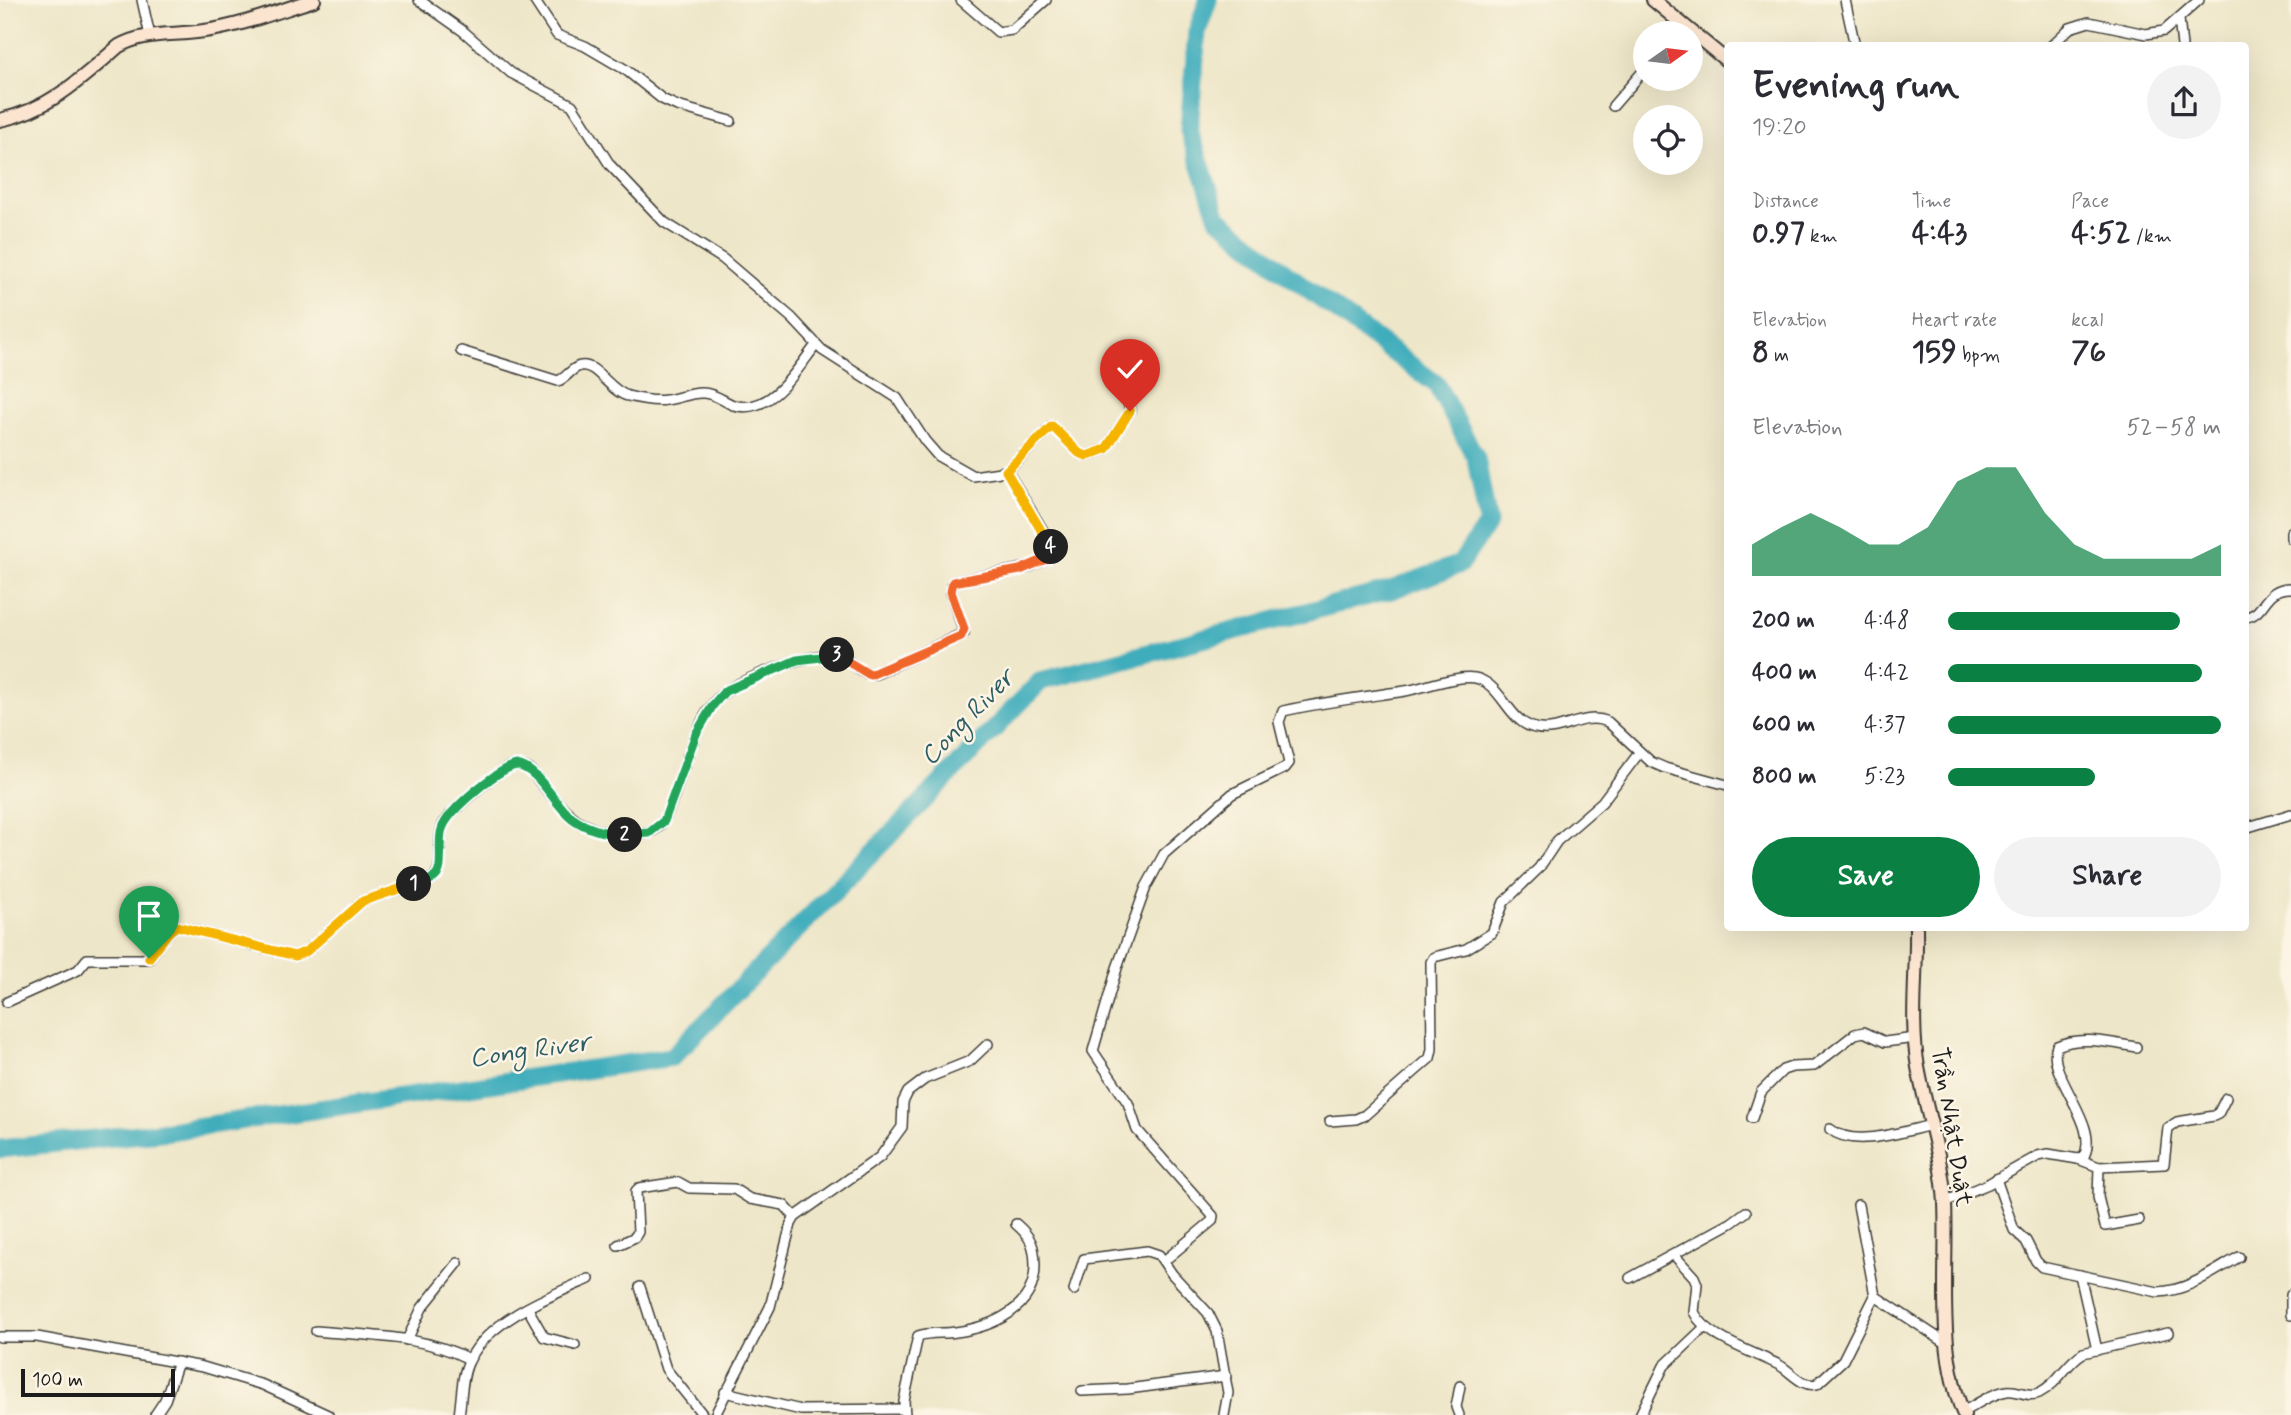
<!DOCTYPE html>
<meta charset="utf-8">
<style>
:root{--surface:#fff;--page:#f2f2f3;--text:#2b2b33;--muted:#7c7c81;--accent:#0b8043}
body{margin:0;font-family:Mynerve,sans-serif;background:var(--page);color:var(--text);height:100vh;display:flex;flex-direction:column;font-size:26px;white-space:nowrap}
*{box-sizing:border-box;margin:0}
p{font-size:23px;color:var(--muted)}
.icon{flex:none;width:38px;height:38px;fill:none;stroke:currentColor;stroke-width:2;stroke-linecap:round;stroke-linejoin:round}
.map{position:relative;flex:1;overflow:hidden}
.panel{position:absolute;left:1724px;top:42px;width:525px;height:889px;display:flex;flex-direction:column;background:var(--surface);border-radius:7px;box-shadow:0 7px 28px #0002}
.panel>*{flex:none}
.needle{width:46px;rotate:76deg}
.controls{position:absolute;left:1633px;top:21px;display:grid;gap:14px}
.controls a{display:grid;place-items:center;width:70px;height:70px;border-radius:50%;background:var(--surface);box-shadow:0 7px 28px #0002;font-size:35px}
.scale{position:absolute;left:21px;bottom:18px;width:154px;box-sizing:border-box;padding-left:7px;border:4px solid #1c1c1c;border-top:0;font-size:19px;line-height:24px;white-space:nowrap;color:#1c1c1c;-webkit-text-stroke:5px #fcf5e5;paint-order:stroke}
.pin{position:absolute;display:grid;place-items:center;width:60px;height:60px;color:#fff;margin:-72px -30px;border-radius:50% 50% 50% 0;rotate:-45deg;box-shadow:0 0 7px #0007}
.pin .icon{rotate:45deg}
.km{position:absolute;width:35px;height:35px;margin:-18px;border-radius:50%;background:#222;color:#fff;font-size:19px;line-height:35px;text-align:center}
.round{display:grid;place-items:center;flex:none;width:74px;height:74px;border-radius:37px;background:var(--page)}
.summary{display:flex;align-items:center;justify-content:space-between;height:119px;padding:0 28px}
h1{font-size:38px;font-weight:800;line-height:52px}
.figures{display:grid;grid-template-columns:repeat(3,1fr);gap:10px;height:119px;padding:7px 28px}
.figures div{display:grid;align-content:center}
.figures b{font-size:30px;font-weight:800}
.figures small{font-size:19px;font-weight:400}
.figures p{font-size:19px}
.chart{height:196px;padding:14px 28px}
.chart p{display:flex;justify-content:space-between}
.chart svg{width:100%;height:126px;margin-top:7px;fill:var(--accent);opacity:.7}
.button{display:flex;gap:14px;margin-top:auto;padding:14px 28px}
.button a{flex:1;height:80px;border-radius:42px;background:var(--accent);color:#fff;font-size:28px;font-weight:800;line-height:80px;text-align:center}
.button a+a{background:var(--page);color:var(--text)}
ul{padding:0 28px;list-style:none;font-size:23px}
li{display:grid;grid-template-columns:112px 84px 1fr;align-items:center;height:52px}
li i{height:18px;border-radius:9px;background:var(--accent)}
.map>svg:first-child{display:block}
.lines{fill:none;stroke-linecap:round;stroke-linejoin:round}
.river{stroke:#3fadbc;stroke-width:19}
.street-casing{stroke:#3c3a36;stroke-width:12}
.secondary-casing{stroke:#3c3a36;stroke-width:16}
.street{stroke:#fff;stroke-width:9}
.secondary{stroke:#fce5d0;stroke-width:12}
.split-1-casing{stroke:#fff;stroke-width:14}
.split-2-casing{stroke:#fff;stroke-width:14}
.split-3-casing{stroke:#fff;stroke-width:14}
.split-4-casing{stroke:#fff;stroke-width:14}
.split-5-casing{stroke:#fff;stroke-width:14}
.split-1{stroke:#f5b400;stroke-width:9}
.split-2{stroke:#22a559;stroke-width:9}
.split-3{stroke:#22a559;stroke-width:9}
.split-4{stroke:#f0652b;stroke-width:9}
.split-5{stroke:#f5b400;stroke-width:9}
.labels{text-anchor:middle;dominant-baseline:central;stroke-width:5;stroke-linejoin:round;paint-order:stroke}
.street-label{font-size:24px;fill:#1c1c1c;stroke:#fcf5e5}
.water-label{font-size:26px;font-style:italic;fill:#2c5d64;stroke:#fcf5e5}
</style>
<div class="map">
<svg width="2291" height="1415" viewBox="0 0 2291 1415">
<rect width="100%" height="100%" fill="#fcf5e5"/>
<filter id="ink" filterUnits="userSpaceOnUse"><feTurbulence type="fractalNoise" baseFrequency=".0143" numOctaves="2"/><feDisplacementMap in="SourceGraphic" scale="14" xChannelSelector="R" yChannelSelector="G"/><feConvolveMatrix kernelMatrix="1 2 1 2 8 2 1 2 1" color-interpolation-filters="sRGB"/></filter>
<filter id="wash" filterUnits="userSpaceOnUse"><feTurbulence type="fractalNoise" baseFrequency=".00686" numOctaves="4" result="noise"/><feDisplacementMap in="SourceGraphic" scale="28" xChannelSelector="R" yChannelSelector="G"/><feGaussianBlur stdDeviation="1.57" result="paint"/><feColorMatrix in="noise" values="0 0 0 0 0 0 0 0 0 0 0 0 0 0 0 0 0 1.4 0 .05"/><feComposite in="paint" operator="in"/></filter>
<g filter="url(#wash)">
<rect width="100%" height="100%" fill="#eee6c8"/>
<g class="lines">
<polyline class="river" points="0,1149 169,1131 672,1057 1041,681 1391,590 1460,564 1488,523 1476,458 1436,384 1287,274 1218,218 1189,130 1197,32 1208,0"/>
</g>
</g>
<g filter="url(#ink)">
<g class="lines">
<g class="street-casing">
<g id="street">
<polyline points="142,0 150,36"/>
<polyline points="419,0 463,31 511,73 572,105 610,165 664,222 723,259 792,318 822,350 897,398 925,441 938,456 973,476 1007,471 1052,426 1079,453 1087,456 1106,449 1130,411 1121,359"/>
<polyline points="534,0 557,35 585,46 626,70 662,99 677,106 731,121"/>
<polyline points="961,0 998,32 1012,30 1046,0"/>
<polyline points="1845,0 1855,46"/>
<polyline points="2179,19 2182,46"/>
<polyline points="2051,46 2070,28 2089,22 2146,34 2164,31 2199,0"/>
<polyline points="1613,106 1645,69"/>
<path d="M461,351L558,381C567,378 570,369 580,366C596,362 610,392 628,396C640,399 654,402 666,400C678,399 691,392 703,393C714,393 723,401 733,405C771,416 797,369 816,345"/>
<polyline points="2291,532 2291,538"/>
<path d="M2245,617C2265,616 2264,587 2291,588"/>
<polyline points="2245,828 2291,814"/>
<path d="M7,1002L78,970L87,959H149L169,932L177,926L295,956L307,951L363,901L434,878C446,863 435,843 443,825C449,811 495,774 509,767C517,764 523,766 530,770C560,805 576,833 627,835C637,835 649,835 657,828C666,822 668,810 672,801C684,770 698,711 725,692C742,679 820,648 840,656C853,661 861,677 876,674L964,633L951,592L953,582L1029,567L1048,558L1052,548L1047,537L1007,471"/>
<polyline points="1752,1118 1761,1092 1783,1070 1792,1067 1814,1066 1855,1034 1864,1032 1885,1042 1915,1038"/>
<polyline points="1330,1121 1356,1119 1365,1115 1430,1058 1432,1049 1431,962 1434,957 1466,949 1492,933 1504,902 1539,868 1557,841 1602,802 1639,753"/>
<path d="M1830,1129C1854,1149 1904,1131 1932,1125"/>
<path d="M2078,1159L2083,1158C2103,1126 2044,1073 2057,1046C2080,1035 2112,1043 2136,1047"/>
<polyline points="2099,1167 2098,1197 2105,1226 2139,1220"/>
<path d="M1996,1179L2014,1230L2026,1241L2036,1261L2042,1267L2158,1292C2188,1291 2214,1271 2239,1257"/>
<polyline points="1944,1202 1988,1184 2038,1156 2048,1154 2078,1159 2099,1167 2164,1164 2168,1128 2177,1122 2214,1116 2218,1114 2226,1098"/>
<polyline points="618,1245 635,1237 638,1232 636,1191 639,1188 678,1182 689,1188 734,1189 750,1199 784,1205 795,1217"/>
<path d="M1674,1255L1694,1277L1697,1284L1694,1312C1706,1338 1754,1352 1779,1365C1791,1371 1802,1388 1817,1384L1843,1360L1875,1296L1858,1205"/>
<path d="M1164,1261L1212,1221L1213,1216L1137,1130L1128,1103L1093,1051L1117,968L1146,887L1164,854L1232,794L1285,768L1289,763L1279,722L1283,711C1323,702 1364,697 1405,691C1424,688 1461,673 1479,679C1503,688 1509,722 1535,728C1560,735 1582,711 1608,722L1651,762L1665,768L1727,785"/>
<polyline points="2080,1275 2097,1350"/>
<polyline points="1630,1278 1731,1223 1746,1212"/>
<polyline points="640,1287 666,1369 703,1415"/>
<polyline points="1074,1290 1084,1259 1147,1251 1159,1255 1172,1274 1208,1313 1217,1331 1228,1393 1224,1415"/>
<polyline points="2291,1294 2291,1315"/>
<polyline points="1875,1296 1946,1343"/>
<polyline points="528,1309 544,1337 575,1345"/>
<path d="M316,1331C367,1336 423,1335 469,1359"/>
<polyline points="0,1337 37,1337 203,1367 263,1385 328,1415"/>
<polyline points="407,1340 422,1308 458,1263"/>
<polyline points="1082,1391 1128,1389 1226,1376"/>
<polyline points="725,1392 801,1410 904,1409"/>
<path d="M1962,1412C1976,1405 1992,1393 2007,1391C2018,1389 2027,1398 2039,1393C2060,1382 2065,1364 2083,1353L2168,1333"/>
<polyline points="155,1415 165,1400 178,1362"/>
<path d="M459,1415C462,1398 461,1376 469,1361C488,1320 550,1296 589,1279"/>
<polyline points="715,1415 770,1307 791,1224 795,1217 880,1157 902,1127 903,1102 908,1092 925,1079 970,1061 988,1044"/>
<path d="M905,1415L904,1401L918,1336C930,1332 943,1334 956,1332C992,1327 1035,1309 1035,1266C1035,1246 1031,1237 1016,1224"/>
<polyline points="1459,1415 1456,1407 1460,1386"/>
<polyline points="1640,1415 1664,1366 1705,1327"/>
</g>
</g>
<g class="secondary-casing">
<g id="secondary">
<polyline points="1653,0 1727,61"/>
<path d="M0,120C49,110 82,78 119,46C145,31 175,36 204,31C241,26 278,11 314,0"/>
<path d="M1916,928C1917,973 1910,1022 1918,1067C1926,1112 1942,1156 1945,1203C1948,1273 1936,1349 1964,1415"/>
</g>
</g>
<use href="#street" class="street"/>
<use href="#secondary" class="secondary"/>
</g>
</g>
<g class="lines" filter="url(#ink)">
<g class="split-1-casing">
<polyline id="split-1" points="149,958 169,932 177,926 295,956 307,951 363,901 414,884"/>
</g>
<g class="split-2-casing">
<path id="split-2" d="M414,884C420,882 431,881 435,877C445,869 437,842 442,829C448,810 497,770 516,765C539,768 554,805 572,818C587,829 607,834 625,835"/>
</g>
<g class="split-3-casing">
<polyline id="split-3" points="625,835 649,833 664,821 696,734 713,705 725,691 797,660 837,655"/>
</g>
<g class="split-4-casing">
<polyline id="split-4" points="837,655 870,675 961,636 964,629 951,592 953,582 1020,570 1048,558 1051,547"/>
</g>
<g class="split-5-casing">
<polyline id="split-5" points="1051,547 1006,471 1052,426 1079,453 1087,456 1106,449 1130,411"/>
</g>
<use href="#split-1" class="split-1"/>
<use href="#split-2" class="split-2"/>
<use href="#split-3" class="split-3"/>
<use href="#split-4" class="split-4"/>
<use href="#split-5" class="split-5"/>
</g>
<g class="labels">
<g class="street-label">
<text transform="translate(1951 1127) rotate(81)">Trần Nhật Duật</text>
</g>
<g class="water-label">
<text transform="translate(968 718) rotate(-46)">Cong River</text>
<text transform="translate(530 1051) rotate(-8)">Cong River</text>
</g>
</g>
</svg>
<div class="controls">
<a><svg class="needle" viewBox="-14 -14 28 28"><path d="M0-13l5 13h-10z" fill="#e53935"/><path d="M0 13l5-13h-10z" fill="#7c7c81"/></svg></a>
<a><svg class="icon" aria-label="locate" viewBox="0 0 24 24"><circle cx="12" cy="12" r="6"/><path d="M12 2v4M12 18v4M2 12h4M18 12h4"/></svg></a>
</div>
<div class="scale">100 m</div>
<div class="pin" style="left:149px;top:958px;background:#1e9e55"><svg class="icon" aria-label="arrive" viewBox="0 0 24 24"><path d="M6 21V4h12l-3 4 3 4H6"/></svg></div>
<div class="pin" style="left:1130px;top:411px;background:#d93025"><svg class="icon" aria-label="check" viewBox="0 0 24 24"><path d="M5 12l5 5 9-10"/></svg></div>
<b class="km" style="left:414px;top:884px">1</b>
<b class="km" style="left:625px;top:835px">2</b>
<b class="km" style="left:837px;top:655px">3</b>
<b class="km" style="left:1051px;top:547px">4</b>
<section class="panel">
<div class="summary"><div><h1>Evening run</h1><p>19:20</p></div><a class="round"><svg class="icon" aria-label="share" viewBox="0 0 24 24"><path d="M12 15V3M7 8l5-5 5 5M5 13v7h14v-7"/></svg></a></div>
<div class="figures">
<div><p>Distance</p><b>0.97<small> km</small></b></div>
<div><p>Time</p><b>4:43</b></div>
<div><p>Pace</p><b>4:52<small> /km</small></b></div>
</div>
<div class="figures">
<div><p>Elevation</p><b>8<small> m</small></b></div>
<div><p>Heart rate</p><b>159<small> bpm</small></b></div>
<div><p>kcal</p><b>76</b></div>
</div>
<div class="chart"><p><span>Elevation</span>52–58 m</p>
<svg viewBox="0 0 160 44" preserveAspectRatio="none"><path d="M0 44V33L10 27L20 22L30 27L40 33L50 33L60 27L70 11L80 6L90 6L100 22L110 33L120 38L130 38L140 38L150 38L160 33V44z"/></svg>
</div>
<ul>
<li><b>200 m</b>4:48<i style="width:85%"></i></li>
<li><b>400 m</b>4:42<i style="width:93%"></i></li>
<li><b>600 m</b>4:37<i style="width:100%"></i></li>
<li><b>800 m</b>5:23<i style="width:54%"></i></li>
</ul>
<div class="button"><a>Save</a><a>Share</a></div>
</section>
</div>
